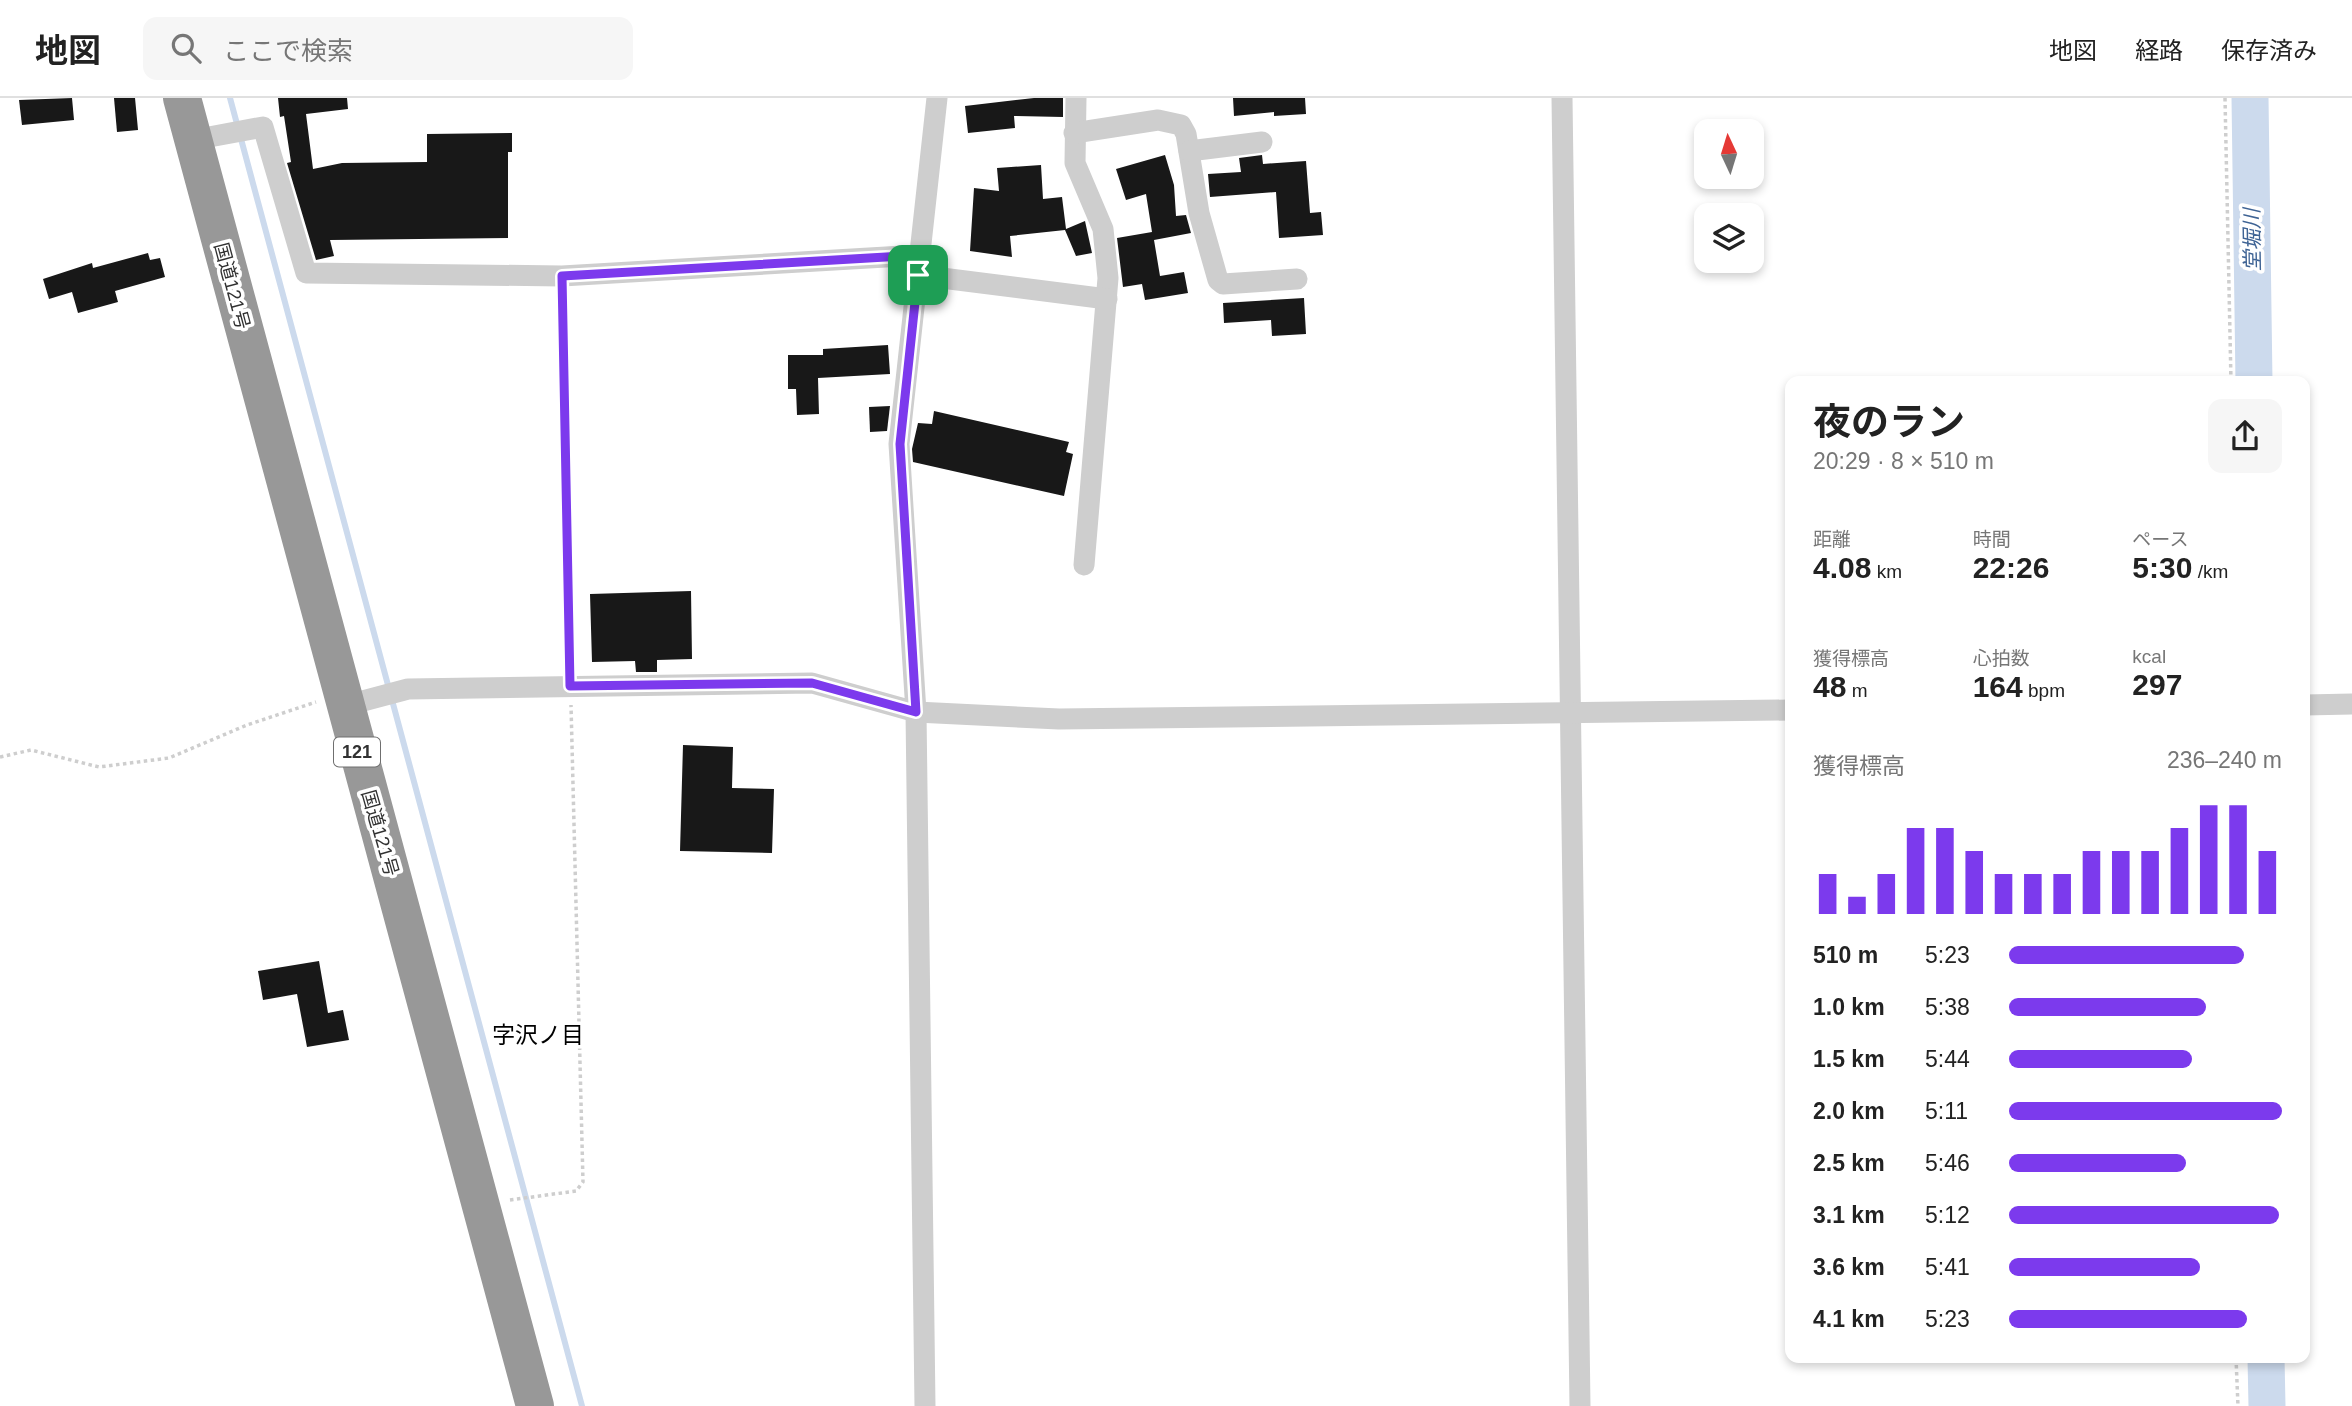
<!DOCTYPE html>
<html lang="ja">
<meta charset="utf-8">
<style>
:root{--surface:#fff;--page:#f6f6f6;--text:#222;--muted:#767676;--line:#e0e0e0;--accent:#7c3aed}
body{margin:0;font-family:Helvetica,"Noto Sans JP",sans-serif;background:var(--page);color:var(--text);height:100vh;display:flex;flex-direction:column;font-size:26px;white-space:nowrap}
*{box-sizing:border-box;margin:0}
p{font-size:23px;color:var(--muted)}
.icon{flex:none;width:38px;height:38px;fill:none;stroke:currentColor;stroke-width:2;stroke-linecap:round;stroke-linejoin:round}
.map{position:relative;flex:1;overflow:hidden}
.details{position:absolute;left:1785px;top:278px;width:525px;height:987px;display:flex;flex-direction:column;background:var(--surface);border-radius:14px;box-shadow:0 4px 10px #0003}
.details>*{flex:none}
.needle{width:46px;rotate:356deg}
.tools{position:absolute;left:1694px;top:21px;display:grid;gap:14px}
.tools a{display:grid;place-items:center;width:70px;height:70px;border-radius:14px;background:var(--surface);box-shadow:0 4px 10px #0003;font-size:35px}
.pin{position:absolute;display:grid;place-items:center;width:60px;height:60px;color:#fff;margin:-30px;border-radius:14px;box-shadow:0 4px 10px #0006}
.round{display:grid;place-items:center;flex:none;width:74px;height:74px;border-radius:14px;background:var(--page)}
.head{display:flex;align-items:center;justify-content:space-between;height:119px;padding:0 28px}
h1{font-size:38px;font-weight:700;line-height:52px}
.figures{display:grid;grid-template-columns:repeat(3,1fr);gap:10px;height:119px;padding:7px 28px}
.figures div{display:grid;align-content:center}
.figures b{font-size:30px;font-weight:700}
.figures small{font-size:19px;font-weight:400}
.figures p{font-size:19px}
.chart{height:196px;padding:14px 28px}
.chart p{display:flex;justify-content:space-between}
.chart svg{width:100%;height:126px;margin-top:7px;stroke:var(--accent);stroke-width:6}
ul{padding:0 28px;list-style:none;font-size:23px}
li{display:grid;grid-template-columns:112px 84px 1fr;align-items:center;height:52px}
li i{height:18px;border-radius:9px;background:var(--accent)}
header{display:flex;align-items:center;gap:42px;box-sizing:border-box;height:98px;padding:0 35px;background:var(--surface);border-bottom:2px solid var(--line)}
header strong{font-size:33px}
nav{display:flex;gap:38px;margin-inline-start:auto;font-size:24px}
.search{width:490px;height:63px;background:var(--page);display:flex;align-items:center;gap:18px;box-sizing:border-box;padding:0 24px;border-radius:14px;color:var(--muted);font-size:26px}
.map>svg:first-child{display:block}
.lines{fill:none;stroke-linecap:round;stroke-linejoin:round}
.stream{stroke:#ccdaed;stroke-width:6}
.river{stroke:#ccdaed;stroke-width:37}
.building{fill:#181818}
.path{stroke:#cecece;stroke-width:3.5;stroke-dasharray:3.5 3.5;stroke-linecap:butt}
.street{stroke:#cecece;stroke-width:21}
.highway{stroke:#989898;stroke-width:38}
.route-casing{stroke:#fff;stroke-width:14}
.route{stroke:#7c3aed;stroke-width:9}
.labels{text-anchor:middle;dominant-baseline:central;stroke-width:7;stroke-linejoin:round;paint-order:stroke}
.shield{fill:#fff;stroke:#6f6f6f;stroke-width:2}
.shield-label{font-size:18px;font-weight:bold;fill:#313131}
.street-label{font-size:19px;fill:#313131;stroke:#fff}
.water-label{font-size:21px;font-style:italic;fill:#3e6394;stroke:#fff}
.quarter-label{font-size:23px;fill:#000;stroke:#fff}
</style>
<header>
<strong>地図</strong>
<div class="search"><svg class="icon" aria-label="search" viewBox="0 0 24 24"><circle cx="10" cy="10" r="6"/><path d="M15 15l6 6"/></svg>ここで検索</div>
<nav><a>地図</a><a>経路</a><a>保存済み</a></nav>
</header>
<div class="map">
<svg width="2352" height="1308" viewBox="0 0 2352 1308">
<rect width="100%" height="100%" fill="#fff"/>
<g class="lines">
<polyline class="stream" points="230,0 582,1308"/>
<g class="river">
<polyline points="2250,0 2254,284"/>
<polyline points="2266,1260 2267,1308"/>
</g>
</g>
<g class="building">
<polygon points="72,0 74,22 22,27 19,2"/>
<polygon points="114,0 135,0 138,32 117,34"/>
<polygon points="278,0 347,0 348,11 306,16 313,71 342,65 427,64 427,36 512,35 512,54 508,54 508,140 330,142 334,158 316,162 287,65 291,64 284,18 280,19"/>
<polygon points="1034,0 1063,0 1063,19 1014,18 1015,30 968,35 965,8"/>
<polygon points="1233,0 1305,0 1306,16 1274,18 1274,14 1234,18"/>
<polygon points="1165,57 1174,87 1176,118 1186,117 1191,135 1154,142 1160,178 1184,174 1188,195 1145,202 1142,186 1123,189 1117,140 1152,134 1146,96 1126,102 1116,71"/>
<polygon points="1262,57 1263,66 1306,63 1310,115 1321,114 1323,137 1279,140 1276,94 1210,99 1208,76 1241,74 1239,60"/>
<polygon points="1041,67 1043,101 1062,99 1066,131 1085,123 1092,155 1076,158 1065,132 1010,138 1012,159 970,153 974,90 999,93 997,70"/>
<polygon points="148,155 150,162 160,160 165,179 115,193 118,204 78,215 72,194 49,201 43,181 92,165 93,170"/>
<polygon points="1304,200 1306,236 1272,238 1271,222 1224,225 1223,205"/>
<polygon points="888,247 890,276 818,280 819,316 797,317 796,291 788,291 788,257 823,257 823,251"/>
<polygon points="890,308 887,333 870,334 869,309"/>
<polygon points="934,313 1069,344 1066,354 1073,356 1064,398 913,364 912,351 918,325 932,326"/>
<polygon points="691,493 692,561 657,562 657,574 636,574 635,563 592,564 590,496"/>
<polygon points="683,647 733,649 732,690 774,691 772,755 680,753"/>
<polygon points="319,863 328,915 343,912 349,942 307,949 297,896 263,902 258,873"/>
</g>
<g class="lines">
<g class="path">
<polyline points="2225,0 2231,284"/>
<polyline points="563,198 570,568"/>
<polyline points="0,659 31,652 99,669 169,660 247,627 316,604"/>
<polyline points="510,1102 576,1093 583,1084 571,607"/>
<polyline points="2236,1260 2238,1308"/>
</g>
<g class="street">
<polyline points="1076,0 1075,65 1103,131 1108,180 1084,467"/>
<polyline points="1562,0 1580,1308"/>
<polyline points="1074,35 1158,22 1181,27 1186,36 1199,115 1218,182 1223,186 1297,181"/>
<polyline points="193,42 263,29 306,175 562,178 920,157"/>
<polyline points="1189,53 1262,44"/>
<polyline points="918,177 1107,201"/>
<polyline points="2305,607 2352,606"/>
<polyline points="344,608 408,591 812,585 916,614 1059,621 1790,612"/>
<polyline points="925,1308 916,614 899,346 937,0"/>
</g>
<polyline class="highway" points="182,0 535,1308"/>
</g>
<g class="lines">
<g class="route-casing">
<polygon id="route" points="920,157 900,346 916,614 812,585 570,588 562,178"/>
</g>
<use href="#route" class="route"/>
</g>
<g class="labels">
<rect class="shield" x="334" y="639.5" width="46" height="29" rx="5"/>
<g class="shield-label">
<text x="357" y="654">121</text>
</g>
<g class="street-label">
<text transform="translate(232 188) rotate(75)">国道121号</text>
<text transform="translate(380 735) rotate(74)">国道121号</text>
</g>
<g class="water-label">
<text transform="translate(2252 142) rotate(-91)">堂堀川</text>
</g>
<g class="quarter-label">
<text x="538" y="937">字沢ノ目</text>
</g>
</g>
</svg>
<div class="tools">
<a><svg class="needle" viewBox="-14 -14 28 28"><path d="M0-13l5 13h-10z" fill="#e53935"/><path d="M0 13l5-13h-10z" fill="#767676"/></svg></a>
<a><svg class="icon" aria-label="layers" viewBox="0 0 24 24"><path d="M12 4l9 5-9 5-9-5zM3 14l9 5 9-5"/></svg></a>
</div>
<div class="pin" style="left:918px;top:177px;background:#1e9e55"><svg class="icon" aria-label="arrive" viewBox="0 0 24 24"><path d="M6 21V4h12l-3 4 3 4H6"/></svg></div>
<section class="details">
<div class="head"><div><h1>夜のラン</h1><p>20:29 · 8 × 510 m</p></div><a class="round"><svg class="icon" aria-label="share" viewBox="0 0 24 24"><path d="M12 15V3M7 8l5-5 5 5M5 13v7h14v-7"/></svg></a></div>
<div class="figures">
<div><p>距離</p><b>4.08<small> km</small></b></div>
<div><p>時間</p><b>22:26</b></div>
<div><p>ペース</p><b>5:30<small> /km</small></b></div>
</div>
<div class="figures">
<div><p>獲得標高</p><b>48<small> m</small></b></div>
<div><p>心拍数</p><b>164<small> bpm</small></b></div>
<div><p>kcal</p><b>297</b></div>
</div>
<div class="chart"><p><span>獲得標高</span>236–240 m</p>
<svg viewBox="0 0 160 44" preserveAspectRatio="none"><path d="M5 44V30M15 44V38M25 44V30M35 44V14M45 44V14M55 44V22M65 44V30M75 44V30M85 44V30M95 44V22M105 44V22M115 44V22M125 44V14M135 44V6M145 44V6M155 44V22"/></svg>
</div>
<ul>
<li><b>510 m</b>5:23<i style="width:86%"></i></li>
<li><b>1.0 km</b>5:38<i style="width:72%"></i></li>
<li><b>1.5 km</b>5:44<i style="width:67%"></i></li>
<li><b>2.0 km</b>5:11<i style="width:100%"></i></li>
<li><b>2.5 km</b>5:46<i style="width:65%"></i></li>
<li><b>3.1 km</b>5:12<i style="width:99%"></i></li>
<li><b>3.6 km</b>5:41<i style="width:70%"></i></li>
<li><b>4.1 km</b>5:23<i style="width:87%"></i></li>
</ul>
</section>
</div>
